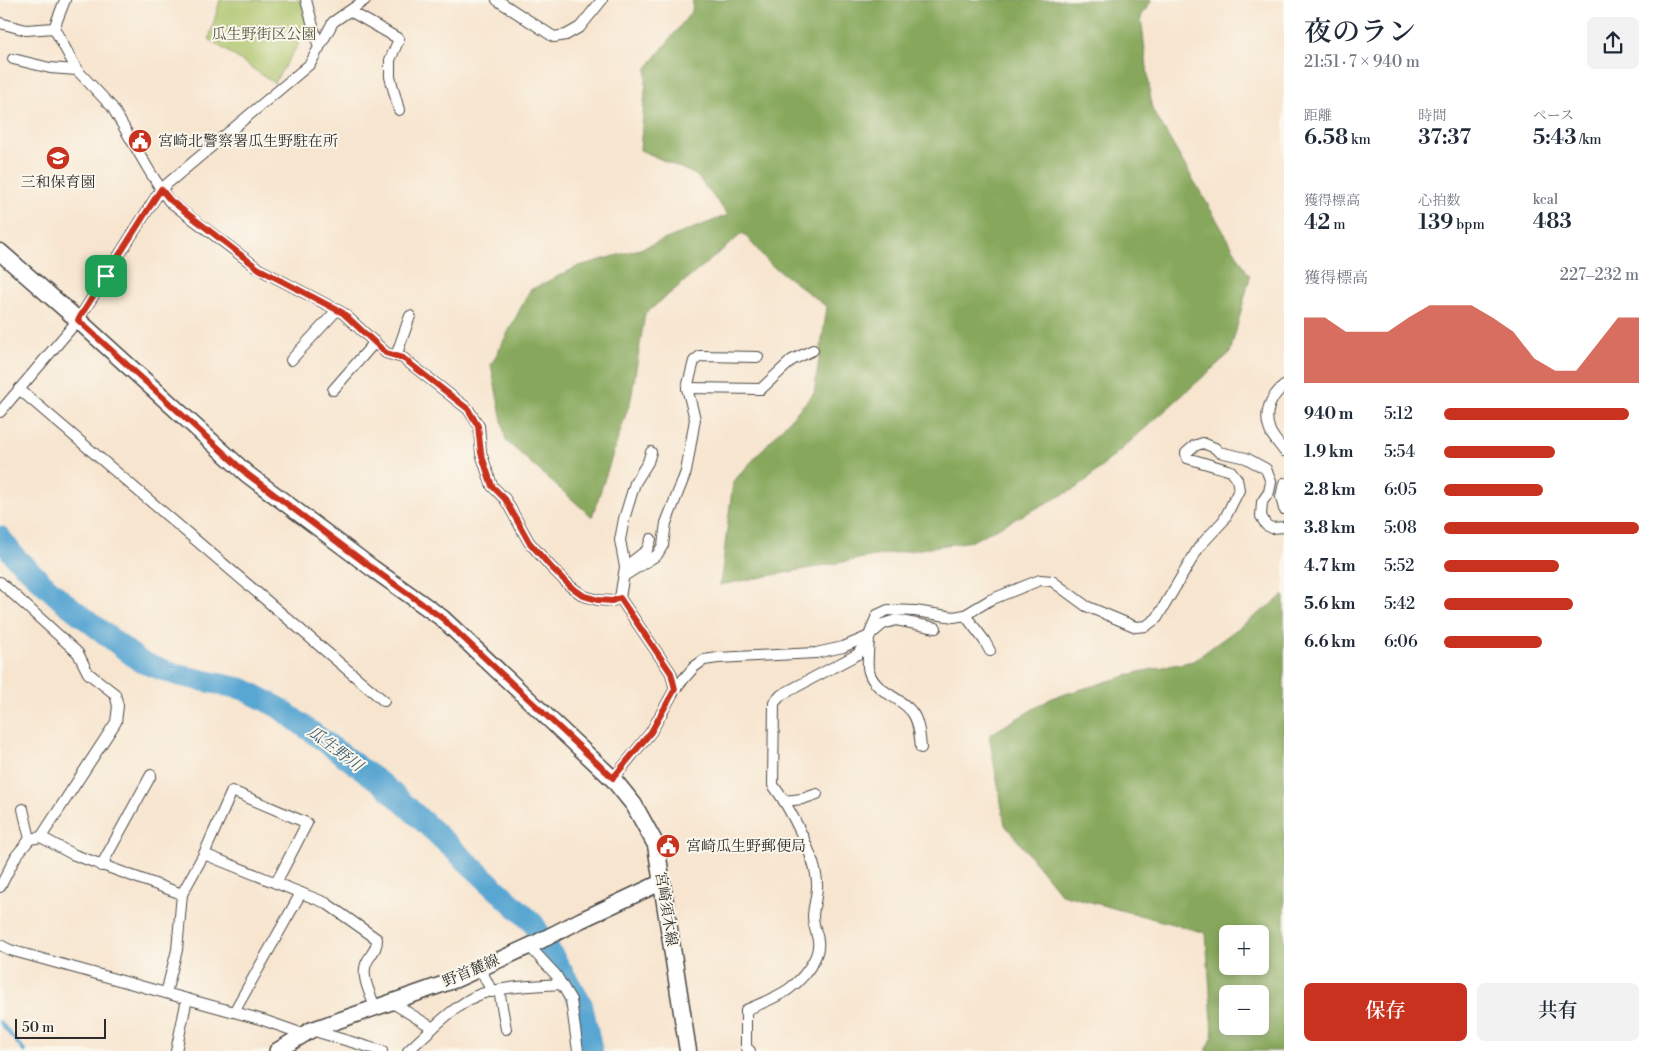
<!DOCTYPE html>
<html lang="ja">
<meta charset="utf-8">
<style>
:root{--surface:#fff;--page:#f2f2f3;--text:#1f2937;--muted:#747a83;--accent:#c8321e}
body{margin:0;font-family:"Libre Bodoni","Noto Serif JP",serif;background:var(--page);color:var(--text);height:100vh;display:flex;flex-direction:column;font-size:19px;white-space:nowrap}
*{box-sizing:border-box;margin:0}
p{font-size:16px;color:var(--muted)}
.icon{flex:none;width:28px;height:28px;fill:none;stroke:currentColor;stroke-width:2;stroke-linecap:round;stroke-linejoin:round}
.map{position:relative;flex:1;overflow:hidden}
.drawer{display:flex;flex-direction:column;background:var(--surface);width:375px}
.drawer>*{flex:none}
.controls{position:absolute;left:1219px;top:925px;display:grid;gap:10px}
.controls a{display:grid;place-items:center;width:50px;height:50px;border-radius:8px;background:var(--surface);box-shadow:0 2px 8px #0003;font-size:25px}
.scale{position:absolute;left:15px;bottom:12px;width:91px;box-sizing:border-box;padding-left:5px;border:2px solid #2b2b2b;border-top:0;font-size:14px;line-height:18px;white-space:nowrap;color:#2b2b2b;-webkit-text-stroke:4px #fbf7ec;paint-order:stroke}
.pin{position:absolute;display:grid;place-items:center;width:42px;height:42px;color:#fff;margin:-21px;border-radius:10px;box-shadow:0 2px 8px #0006}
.round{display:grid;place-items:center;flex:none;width:52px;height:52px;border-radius:8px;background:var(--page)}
.overview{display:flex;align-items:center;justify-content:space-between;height:85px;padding:0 20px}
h1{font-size:28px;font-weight:600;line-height:38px}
.metrics{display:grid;grid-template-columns:repeat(3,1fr);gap:8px;height:85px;padding:5px 20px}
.metrics div{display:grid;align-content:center}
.metrics b{font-size:21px;font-weight:600}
.metrics small{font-size:14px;font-weight:400}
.metrics p{font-size:14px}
.chart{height:140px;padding:10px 20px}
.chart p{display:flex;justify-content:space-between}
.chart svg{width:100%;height:90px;margin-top:5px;fill:var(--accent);opacity:.7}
.cta{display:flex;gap:10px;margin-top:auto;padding:10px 20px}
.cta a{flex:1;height:58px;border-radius:8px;background:var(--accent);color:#fff;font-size:20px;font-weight:600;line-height:58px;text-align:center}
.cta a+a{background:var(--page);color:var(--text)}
ul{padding:0 20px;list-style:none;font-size:16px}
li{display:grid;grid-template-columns:80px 60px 1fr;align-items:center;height:38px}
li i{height:12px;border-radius:6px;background:var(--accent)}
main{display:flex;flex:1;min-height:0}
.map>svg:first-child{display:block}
.green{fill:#aac267;stroke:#6a7649}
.forest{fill:#87a85c;stroke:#596a44;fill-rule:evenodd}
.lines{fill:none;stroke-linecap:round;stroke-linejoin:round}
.stream{stroke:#59a6d2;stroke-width:4}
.river{stroke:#59a6d2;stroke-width:22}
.minor-casing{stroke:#4a4744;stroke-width:12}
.secondary-casing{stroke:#4a4744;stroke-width:18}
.primary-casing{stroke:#4a4744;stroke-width:19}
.minor{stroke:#fff;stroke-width:10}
.secondary{stroke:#fff;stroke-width:15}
.primary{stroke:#fff;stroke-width:16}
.route-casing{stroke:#fff;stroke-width:10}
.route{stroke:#c8321e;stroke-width:6}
.labels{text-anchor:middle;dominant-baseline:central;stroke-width:4;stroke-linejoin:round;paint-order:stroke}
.park-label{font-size:15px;fill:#51583d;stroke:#fbf7ec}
.poi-label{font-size:15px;fill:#2b2b2b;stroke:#fbf7ec;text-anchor:start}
.street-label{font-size:15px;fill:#2b2b2b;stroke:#fbf7ec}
.water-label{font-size:16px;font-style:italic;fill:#3d5c6e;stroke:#fbf7ec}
</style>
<main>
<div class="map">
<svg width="1284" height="1051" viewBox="0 0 1284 1051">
<rect width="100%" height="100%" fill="#fbf7ec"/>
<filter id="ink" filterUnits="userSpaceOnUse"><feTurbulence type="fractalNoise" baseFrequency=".02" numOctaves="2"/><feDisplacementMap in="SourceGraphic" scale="10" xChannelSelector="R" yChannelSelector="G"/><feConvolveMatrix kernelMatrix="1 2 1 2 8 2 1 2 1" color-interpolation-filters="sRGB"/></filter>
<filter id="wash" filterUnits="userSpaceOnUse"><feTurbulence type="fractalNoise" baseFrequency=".0096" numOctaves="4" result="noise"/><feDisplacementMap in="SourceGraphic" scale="20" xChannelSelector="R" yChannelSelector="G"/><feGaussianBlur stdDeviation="1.12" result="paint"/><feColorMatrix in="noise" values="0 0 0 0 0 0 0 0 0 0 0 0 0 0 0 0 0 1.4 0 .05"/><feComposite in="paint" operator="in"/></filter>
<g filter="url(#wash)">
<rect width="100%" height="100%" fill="#f7e5cf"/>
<polygon class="green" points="220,0 300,0 309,28 274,83 209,39"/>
<g class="forest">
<polygon points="693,0 1152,0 1141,17 1152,109 1250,277 1230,353 1080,486 972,541 875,556 720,585 733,482 814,393 827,307 770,264 743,233 645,314 631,399 592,517 506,441 491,365 530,290 579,266 640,249 728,215 696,175 640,150 647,68 692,11"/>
<path d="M1284,595V1051H1206L1213,1036L1206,933L1061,894L1005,825L989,735L1052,698L1139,672L1193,661ZM1228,934H1260V966H1228ZM1228,994H1260V1026H1228Z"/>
</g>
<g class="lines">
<polyline class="stream" points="0,1022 24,1051"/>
<polyline class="river" points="0,537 15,557 59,598 141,662 177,675 243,689 278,707 386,787 533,923 582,1005 592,1051"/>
</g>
</g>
<g filter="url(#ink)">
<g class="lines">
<g class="minor-casing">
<g id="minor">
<polyline points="306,0 319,48"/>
<polyline points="497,0 554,37 566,35 580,27 602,0"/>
<polyline points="350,11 399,39 390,60 390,77 399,110"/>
<polyline points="0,23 26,30 54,28"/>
<polyline points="54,28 77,70 112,107 150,172 169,201 259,269 343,313 386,353 403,358 468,409 479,426 481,453 492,486 505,499 529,542 550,566 570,586 584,596 598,600 612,601 620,598 671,673 675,689"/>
<polyline points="54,28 65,0"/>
<polyline points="13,59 50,68 77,70"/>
<polyline points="396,356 410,316"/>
<polyline points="291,360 337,310"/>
<path d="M1284,386C1270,397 1263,414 1270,431C1273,438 1280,445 1284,451"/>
<polyline points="687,388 761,389 792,360 813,350"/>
<polyline points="19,389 384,701"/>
<polyline points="333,390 375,342"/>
<polyline points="0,412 78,320 161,189 310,64 333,22 365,0"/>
<polyline points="1284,483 1281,497 1284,509"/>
<polyline points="625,567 647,550 651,539"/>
<polyline points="624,576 657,555 663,545 666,523 686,472 695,419 687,388 694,361 700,356 758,357"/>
<polyline points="0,582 78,653 88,673 115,694 118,706 116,722 41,837 30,839 16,856 0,887"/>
<polyline points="620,598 625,567 620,540 624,519 635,483 648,462 651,452"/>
<polyline points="965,615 984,640 990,651"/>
<path d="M869,637C869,645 866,666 869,672C876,693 898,695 911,711C919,720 920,737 921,748"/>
<polyline points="613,779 651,732 675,689 694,667 704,660 718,658 816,653 843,647 869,636 883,624 896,620 936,628"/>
<polyline points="784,801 802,799 817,794"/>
<polyline points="23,809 30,839"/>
<polyline points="41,837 72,854 182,894 177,950 166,993"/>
<path d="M204,854L326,903L377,939C377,951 370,954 366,964C361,978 371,995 375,1007"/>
<polyline points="101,866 151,775"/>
<polyline points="182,894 204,854 232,791 307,823 276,883"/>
<polyline points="0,945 10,950 263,1020 303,1034"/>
<polyline points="529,946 556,975 571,1000 578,1051"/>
<polyline points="480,968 492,992"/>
<polyline points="499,990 506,1029"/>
<polyline points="391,1002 433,1028"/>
<polyline points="234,1012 301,893"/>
<polyline points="311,1030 382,1051"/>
<polyline points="176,1051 187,999"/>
<path d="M408,1051C427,1034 457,1002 481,994C506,986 535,986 561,984"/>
<path d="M750,1051L746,1047V1010C776,997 799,990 815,958C823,940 814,934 813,917C813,906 818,894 817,883C816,857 789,806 773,785L774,703L781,695L858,654L869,636L877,615L888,610L915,611L954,617L965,615L990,600L1040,580L1052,581L1086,606L1136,627L1146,626L1157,618L1199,547L1224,520L1239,490L1237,479L1231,471L1187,458L1186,453L1194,446L1203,443L1215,448L1219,452L1246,458L1266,469L1271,482L1269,492L1262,502L1261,516L1266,525L1272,528L1284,527"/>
</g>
</g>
<g class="secondary-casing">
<polyline id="secondary" points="277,1051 311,1030 455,980 536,943 581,920 662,882"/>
</g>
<g class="primary-casing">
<polyline id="primary" points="0,252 78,320 247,474 372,568 442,618 613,779 634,805 656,845 688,1051"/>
</g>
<use href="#minor" class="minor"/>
<use href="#secondary" class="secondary"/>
<use href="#primary" class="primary"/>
</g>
</g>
<g class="lines" filter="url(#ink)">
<g class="route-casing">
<polygon id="route" points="161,189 170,200 259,269 343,313 386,353 403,358 468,409 478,426 481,453 492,486 505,499 529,542 550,566 570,586 584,596 598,600 612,601 620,598 671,673 675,689 651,732 613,778 442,618 372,568 247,474 78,320"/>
</g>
<use href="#route" class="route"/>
</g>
<defs>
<g id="civic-disc" transform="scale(1.25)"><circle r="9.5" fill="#c8321e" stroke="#fbf7ec"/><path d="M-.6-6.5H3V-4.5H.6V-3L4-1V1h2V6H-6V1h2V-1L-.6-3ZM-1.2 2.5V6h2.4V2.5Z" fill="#fff"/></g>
<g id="school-disc" transform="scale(1.25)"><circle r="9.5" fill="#c8321e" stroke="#fbf7ec"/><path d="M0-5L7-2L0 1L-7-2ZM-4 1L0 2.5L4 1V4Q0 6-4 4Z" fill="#fff"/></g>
</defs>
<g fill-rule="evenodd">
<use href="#civic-disc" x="140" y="141"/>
<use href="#school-disc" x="58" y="158"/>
<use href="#civic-disc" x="668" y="846"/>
</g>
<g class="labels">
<g class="park-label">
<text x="264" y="34">瓜生野街区公園</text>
</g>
<g class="poi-label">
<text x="158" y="141">宮崎北警察署瓜生野駐在所</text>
<text x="58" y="182" text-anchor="middle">三和保育園</text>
<text x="686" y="846">宮崎瓜生野郵便局</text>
</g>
<g class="street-label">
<text transform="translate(666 909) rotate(81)">宮崎須木線</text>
<text transform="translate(471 971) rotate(-23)">野首麓線</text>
</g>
<g class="water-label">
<text transform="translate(335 749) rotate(37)">瓜生野川</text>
</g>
</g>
</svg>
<div class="controls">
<a>+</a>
<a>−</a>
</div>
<div class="scale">50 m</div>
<div class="pin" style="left:106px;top:276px;background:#1e9e55"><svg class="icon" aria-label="arrive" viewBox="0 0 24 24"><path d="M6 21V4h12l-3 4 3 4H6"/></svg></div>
</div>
<section class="drawer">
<div class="overview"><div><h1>夜のラン</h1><p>21:51 · 7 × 940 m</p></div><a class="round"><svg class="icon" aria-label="share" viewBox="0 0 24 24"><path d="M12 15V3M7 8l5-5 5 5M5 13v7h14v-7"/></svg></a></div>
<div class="metrics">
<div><p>距離</p><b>6.58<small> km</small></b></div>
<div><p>時間</p><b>37:37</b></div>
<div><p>ペース</p><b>5:43<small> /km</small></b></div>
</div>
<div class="metrics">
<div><p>獲得標高</p><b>42<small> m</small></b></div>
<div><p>心拍数</p><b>139<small> bpm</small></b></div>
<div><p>kcal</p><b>483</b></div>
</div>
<div class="chart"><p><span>獲得標高</span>227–232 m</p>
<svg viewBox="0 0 160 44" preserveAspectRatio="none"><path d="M0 44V12L10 12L20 19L30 19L40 19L50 12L60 6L70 6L80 6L90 12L100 19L110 32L120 38L130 38L140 25L150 12L160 12V44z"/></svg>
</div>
<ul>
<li><b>940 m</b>5:12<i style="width:95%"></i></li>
<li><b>1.9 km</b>5:54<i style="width:57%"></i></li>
<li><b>2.8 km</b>6:05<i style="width:51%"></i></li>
<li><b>3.8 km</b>5:08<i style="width:100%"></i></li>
<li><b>4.7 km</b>5:52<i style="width:59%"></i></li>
<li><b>5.6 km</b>5:42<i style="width:66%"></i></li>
<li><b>6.6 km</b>6:06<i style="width:50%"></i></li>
</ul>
<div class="cta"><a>保存</a><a>共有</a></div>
</section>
</main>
